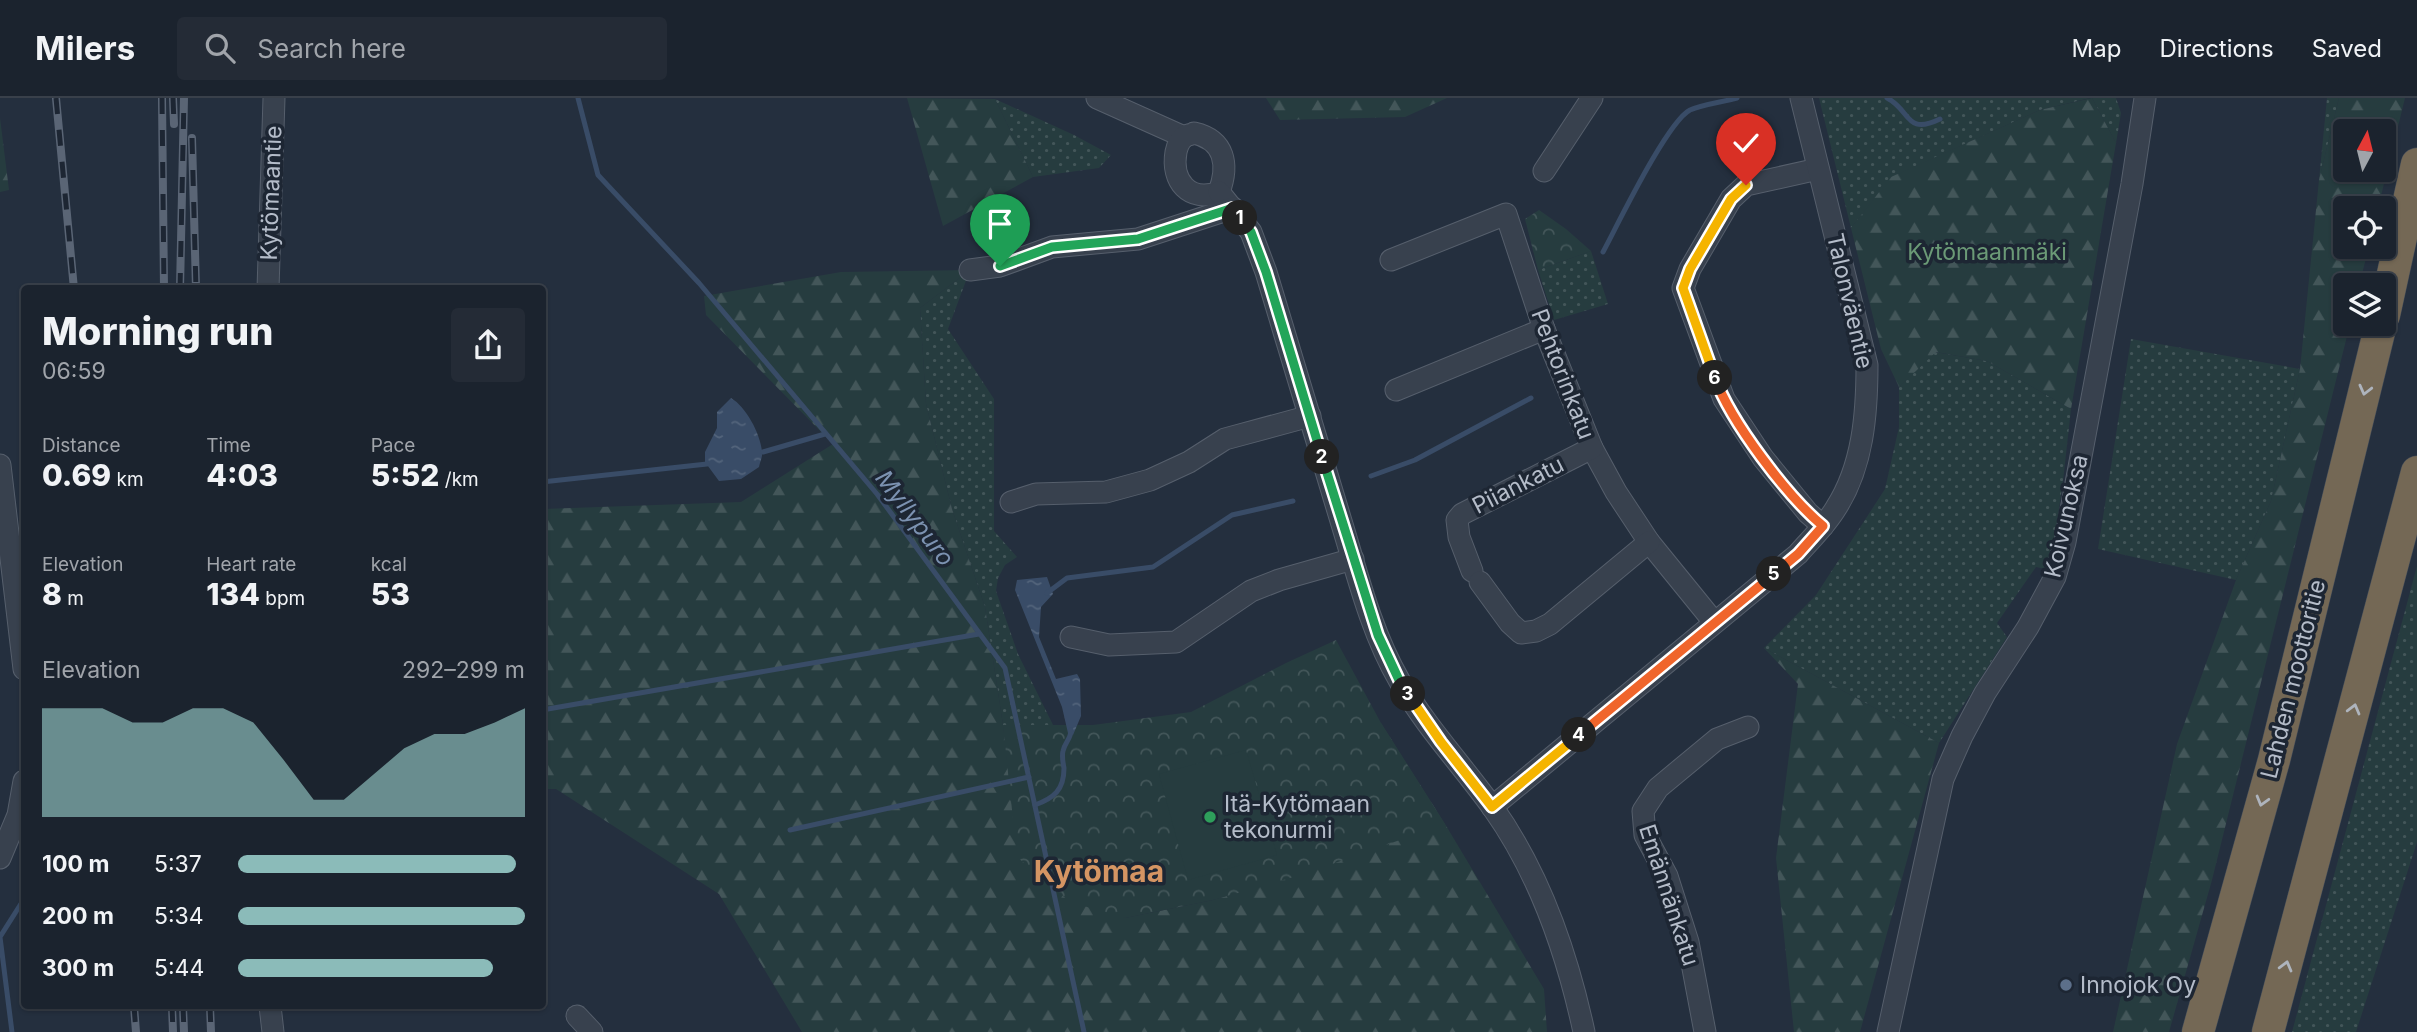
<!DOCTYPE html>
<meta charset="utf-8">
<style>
:root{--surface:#1b232e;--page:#242b36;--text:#f1f3f6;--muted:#a0a4aa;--line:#39404a;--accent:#8bbbb9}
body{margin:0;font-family:Inter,sans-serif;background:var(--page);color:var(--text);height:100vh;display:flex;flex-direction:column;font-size:26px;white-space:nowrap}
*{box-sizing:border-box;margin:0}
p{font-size:23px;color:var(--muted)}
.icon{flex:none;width:38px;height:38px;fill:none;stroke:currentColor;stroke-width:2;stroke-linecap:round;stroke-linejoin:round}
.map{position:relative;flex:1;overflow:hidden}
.side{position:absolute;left:21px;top:187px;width:525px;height:724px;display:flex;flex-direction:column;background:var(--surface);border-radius:7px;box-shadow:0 2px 5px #0004,0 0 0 2px var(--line)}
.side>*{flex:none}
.needle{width:46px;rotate:7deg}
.tools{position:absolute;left:2333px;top:21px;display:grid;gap:14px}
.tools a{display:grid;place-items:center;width:63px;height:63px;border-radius:7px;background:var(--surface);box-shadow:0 2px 5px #0004,0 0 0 2px var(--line);font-size:35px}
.pin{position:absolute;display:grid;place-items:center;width:60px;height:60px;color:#fff;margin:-72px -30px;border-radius:50% 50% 50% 0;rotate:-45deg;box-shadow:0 0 7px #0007}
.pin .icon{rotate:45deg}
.km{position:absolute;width:35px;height:35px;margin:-18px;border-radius:50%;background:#222;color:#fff;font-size:19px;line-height:35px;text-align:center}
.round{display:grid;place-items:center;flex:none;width:74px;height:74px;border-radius:7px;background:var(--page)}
.head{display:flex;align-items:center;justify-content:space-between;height:119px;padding:0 21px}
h1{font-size:38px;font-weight:800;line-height:52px}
.stats{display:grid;grid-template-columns:repeat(3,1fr);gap:10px;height:119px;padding:7px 21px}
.stats div{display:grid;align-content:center}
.stats b{font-size:30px;font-weight:800}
.stats small{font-size:19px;font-weight:400}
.stats p{font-size:19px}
.chart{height:196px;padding:14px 21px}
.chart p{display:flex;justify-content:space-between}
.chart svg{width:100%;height:126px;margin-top:7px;fill:var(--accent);opacity:.7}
ul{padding:0 21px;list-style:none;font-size:23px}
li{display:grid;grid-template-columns:112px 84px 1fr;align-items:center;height:52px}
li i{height:18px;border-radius:9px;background:var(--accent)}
header{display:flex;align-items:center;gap:42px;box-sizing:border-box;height:98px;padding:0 35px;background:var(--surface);border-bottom:2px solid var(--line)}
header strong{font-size:33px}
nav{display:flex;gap:38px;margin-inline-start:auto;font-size:24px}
.search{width:490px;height:63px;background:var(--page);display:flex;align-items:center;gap:18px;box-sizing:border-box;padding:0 24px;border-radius:7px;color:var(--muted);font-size:26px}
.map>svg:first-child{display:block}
.grass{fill:url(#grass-dots)}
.forest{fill:url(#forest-firs);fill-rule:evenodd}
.park{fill:url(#park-crowns)}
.pitch{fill:#263c3f}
.water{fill:url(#water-ripples)}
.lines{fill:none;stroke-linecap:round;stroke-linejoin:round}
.stream{stroke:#394c67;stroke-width:5}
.minor-casing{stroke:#565f6c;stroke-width:23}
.highway-casing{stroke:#434c59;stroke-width:33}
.minor{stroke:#38414e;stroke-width:21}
.highway{stroke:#746855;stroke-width:32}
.rail-casing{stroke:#5a6575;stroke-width:8}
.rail{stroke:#1d2633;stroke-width:5;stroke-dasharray:16;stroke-linecap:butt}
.oneway{stroke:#aeb4bd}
.split-1-casing{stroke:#fff;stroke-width:14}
.split-2-casing{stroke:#fff;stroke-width:14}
.split-3-casing{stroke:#fff;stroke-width:14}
.split-4-casing{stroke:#fff;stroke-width:14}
.split-5-casing{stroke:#fff;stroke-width:14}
.split-6-casing{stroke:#fff;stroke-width:14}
.split-7-casing{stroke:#fff;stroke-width:14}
.split-1{stroke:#22a559;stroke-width:9}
.split-2{stroke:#22a559;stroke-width:9}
.split-3{stroke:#22a559;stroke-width:9}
.split-4{stroke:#f5b400;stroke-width:9}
.split-5{stroke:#f0652b;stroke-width:9}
.split-6{stroke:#f0652b;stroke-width:9}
.split-7{stroke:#f5b400;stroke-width:9}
.leisure-dot{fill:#2e9e5b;stroke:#1d2633;stroke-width:2.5}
.service-dot{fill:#5c6f8a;stroke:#1d2633;stroke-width:2.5}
.labels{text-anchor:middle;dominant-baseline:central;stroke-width:7;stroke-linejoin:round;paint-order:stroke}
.street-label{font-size:23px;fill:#b4bcc9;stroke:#1d2633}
.park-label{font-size:23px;fill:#6b9a76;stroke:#1d2633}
.poi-label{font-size:23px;fill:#b4bcc9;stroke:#1d2633;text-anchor:start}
.water-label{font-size:24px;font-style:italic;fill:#7c92b1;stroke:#1d2633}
.district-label{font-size:30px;font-weight:bold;fill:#d59563;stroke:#1d2633}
</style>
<header>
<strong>Milers</strong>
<div class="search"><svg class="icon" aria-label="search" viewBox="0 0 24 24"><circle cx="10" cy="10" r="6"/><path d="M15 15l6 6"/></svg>Search here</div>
<nav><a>Map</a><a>Directions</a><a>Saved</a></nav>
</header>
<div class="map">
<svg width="2417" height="934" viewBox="0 0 2417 934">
<defs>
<pattern id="grass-dots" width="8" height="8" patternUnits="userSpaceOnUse" patternTransform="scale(1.75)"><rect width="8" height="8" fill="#263c3f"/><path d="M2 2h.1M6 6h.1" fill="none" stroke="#435659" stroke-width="1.8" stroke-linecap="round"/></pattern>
<pattern id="forest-firs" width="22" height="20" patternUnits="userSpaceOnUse" patternTransform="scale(1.75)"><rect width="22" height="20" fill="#263c3f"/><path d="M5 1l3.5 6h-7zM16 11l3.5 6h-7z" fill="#435659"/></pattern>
<pattern id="park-crowns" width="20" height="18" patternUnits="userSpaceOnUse" patternTransform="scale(1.75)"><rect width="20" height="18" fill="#263c3f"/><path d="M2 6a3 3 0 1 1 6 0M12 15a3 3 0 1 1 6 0" fill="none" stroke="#435659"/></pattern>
<pattern id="water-ripples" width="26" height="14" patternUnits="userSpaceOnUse" patternTransform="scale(1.75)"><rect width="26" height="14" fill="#394c67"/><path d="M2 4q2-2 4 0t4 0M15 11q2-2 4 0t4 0" fill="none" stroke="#53647b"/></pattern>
</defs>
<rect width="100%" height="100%" fill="#242f3e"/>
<g class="grass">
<polygon points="1819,0 2090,0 2040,12 1892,79 1851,130"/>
<polygon points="2092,0 2116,0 2121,15 2116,45"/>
<polygon points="2327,0 2339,0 2319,82"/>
<polygon points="995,1 1074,37 1111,57 1099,70 1033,79"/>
<polygon points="1591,153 1608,206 1554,222 1538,172"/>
<polygon points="970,172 948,231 994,301 994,433 1017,459 1005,467 998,480 996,493 1018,556 1054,629 1039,644 1017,759 1003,627 985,509 952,411 926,306 920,210"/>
<polygon points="2131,241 2300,271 2271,403 2236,482 2098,451"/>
<polygon points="1935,254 1987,263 2071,311 2063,383 2050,472 2036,469 1997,525 2007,539 1939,645 1764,550 1816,497 1885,391 1899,329 1899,289"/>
<polygon points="2417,468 2417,744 2356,934 2292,934"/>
</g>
<g class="forest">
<polygon points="907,0 995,1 1033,79 943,128"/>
<polygon points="1266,0 1447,0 1405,19 1280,22"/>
<polygon points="2092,0 2116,45 2071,311 1987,263 1936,254 1899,289 1881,251 1851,130 1891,79 2040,12"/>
<path d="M2339,0H2405L2378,110H2345V149H2369L2359,187H2345V226H2350L2212,782L2169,934H2113L2177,646L2236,482L2271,403L2300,271L2319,82ZM2345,33H2384V72H2345Z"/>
<polygon points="0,20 9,92 0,94"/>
<polygon points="970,172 920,210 926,306 952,411 985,509 1003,627 1018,759 1125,820 1213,802 1325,768 1381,625 1445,726 1544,891 1547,934 802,934 719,796 556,691 543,691 543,411 741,404 833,346 706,217 704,198 841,174"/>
<polygon points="1764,550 1939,645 1860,934 1794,934 1776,760 1798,586"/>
</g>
<g class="park">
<polygon points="1539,112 1566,131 1591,153 1538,172 1525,121"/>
<polygon points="1336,542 1381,625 1445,726 1304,776 1213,802 1125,820 1070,804 1017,759 1003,627 1093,627 1191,614 1286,565"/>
</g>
<polygon class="pitch" points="1246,652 1277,757 1188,782 1159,676"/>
<g class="water">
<path d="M731,300C746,309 760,335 762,353C763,358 760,364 759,369L741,381L719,383L705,364V354L717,330V314Z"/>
<polygon points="1047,479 1053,496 1041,509 1039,539 1056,581 1077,576 1080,581 1081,618 1073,637 1068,635 1062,609 1015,492 1017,482"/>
</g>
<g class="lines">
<g class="stream">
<polyline points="578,0 598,77 699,185 877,396 1005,570 1084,934"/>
<path d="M1887,0C1911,12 1905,38 1940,21"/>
<path d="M1603,154C1618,126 1667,24 1690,12C1704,6 1723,4 1737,0"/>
<polyline points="763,354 825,336"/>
<polyline points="1371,378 1415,362 1531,300"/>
<polyline points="542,384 707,366"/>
<polyline points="1047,495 1067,480 1153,469 1232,417 1293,403"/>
<polyline points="542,612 979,536"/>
<path d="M1035,707C1054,700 1064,692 1064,670C1063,665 1062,657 1063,653C1065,644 1071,641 1071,632"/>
<polyline points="790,732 1029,679"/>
<polyline points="12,934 0,839 24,801"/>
</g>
<g class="minor-casing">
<g id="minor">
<polyline points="1097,0 1184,39"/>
<path d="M1194,35C1225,42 1229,67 1219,94C1189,105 1171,83 1176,54C1177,49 1179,43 1184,39C1184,38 1193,36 1194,35Z"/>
<polyline points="1818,71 1746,87 1731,101 1690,171 1683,190 1724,301 1763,360 1808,415 1823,428"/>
<polyline points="1544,73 1592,0"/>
<path d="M1219,94L1251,134L1266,174C1291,257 1316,340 1341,423C1357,475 1371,534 1399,582C1425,628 1462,667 1493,710C1540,776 1567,855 1584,934"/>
<polyline points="1391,162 1506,116 1544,231 1592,350 1616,394 1649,444 1714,524"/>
<polyline points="970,172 1000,168 1052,149 1138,141 1233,110"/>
<polyline points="268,191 274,0"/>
<polyline points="1396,292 1544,231"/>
<polyline points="0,367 24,571"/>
<polyline points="1011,404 1036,396 1106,394 1150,382 1189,364 1225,341 1310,318"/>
<polyline points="1472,473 1459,439 1457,422 1462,416 1592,350"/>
<polyline points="1480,484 1510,525 1521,535 1536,533 1550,526 1649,444"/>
<polyline points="1071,539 1109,547 1176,544 1251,493 1279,482 1353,461"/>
<path d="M1492,709L1798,456C1811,441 1826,427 1836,410C1863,368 1867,316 1867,267L1801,0"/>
<polyline points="0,760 18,717 24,683"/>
<polyline points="270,908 273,934"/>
<polyline points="577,918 592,934"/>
<polyline points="1705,934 1688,844 1667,778 1645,737 1643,713 1658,690 1717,641 1748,629"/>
<polyline points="1888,934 1943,681 1962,638 1985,595 2028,529 2055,479 2065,444 2132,86 2145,0"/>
</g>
</g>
<g class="highway-casing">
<g id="highway">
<polyline points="2384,217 2417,66"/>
<polyline points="2198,934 2274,662 2381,226"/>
<polyline points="2268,934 2417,374"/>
</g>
</g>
<use href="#minor" class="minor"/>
<use href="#highway" class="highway"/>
<g class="rail-casing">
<g id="rail">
<polyline points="56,0 74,191"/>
<polyline points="162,0 164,191"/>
<polyline points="173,0 174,26"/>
<polyline points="192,40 196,191"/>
<polyline points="180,191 184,0"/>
<polyline points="134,908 136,934"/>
<polyline points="172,908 173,934"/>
<polyline points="183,908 184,934"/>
<polyline points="210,908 211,934"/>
</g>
</g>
<use href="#rail" class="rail"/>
</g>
<defs><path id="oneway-chevron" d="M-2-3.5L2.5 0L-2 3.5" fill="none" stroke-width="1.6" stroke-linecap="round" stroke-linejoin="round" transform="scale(1.75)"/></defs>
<g class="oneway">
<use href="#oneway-chevron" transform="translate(2365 292) rotate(104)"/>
<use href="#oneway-chevron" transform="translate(2354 611) rotate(-75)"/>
<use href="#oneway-chevron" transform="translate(2262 703) rotate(106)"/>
<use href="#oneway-chevron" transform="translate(2286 868) rotate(-75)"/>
</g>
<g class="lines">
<g class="split-1-casing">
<polyline id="split-1" points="1000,168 1052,149 1138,141 1233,110 1240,120"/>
</g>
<g class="split-2-casing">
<polyline id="split-2" points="1240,120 1251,134 1266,174 1322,359"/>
</g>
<g class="split-3-casing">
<polyline id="split-3" points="1322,359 1378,537 1399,582 1408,596"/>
</g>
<g class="split-4-casing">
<polyline id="split-4" points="1408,596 1441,644 1492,709 1579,637"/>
</g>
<g class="split-5-casing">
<polyline id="split-5" points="1579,637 1774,476"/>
</g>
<g class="split-6-casing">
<path id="split-6" d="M1715,280C1731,324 1787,398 1823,428L1798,456L1774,476"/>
</g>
<g class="split-7-casing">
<polyline id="split-7" points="1715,280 1683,190 1690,171 1731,101 1746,87"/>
</g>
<use href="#split-1" class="split-1"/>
<use href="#split-2" class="split-2"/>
<use href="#split-3" class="split-3"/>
<use href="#split-4" class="split-4"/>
<use href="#split-5" class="split-5"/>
<use href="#split-6" class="split-6"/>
<use href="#split-7" class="split-7"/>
</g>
<circle class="leisure-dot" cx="1210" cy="719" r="7"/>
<circle class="service-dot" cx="2066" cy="887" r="7"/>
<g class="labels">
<g class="street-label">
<text transform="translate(271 95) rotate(-88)">Kytömaantie</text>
<text transform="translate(1850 203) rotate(77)">Talonväentie</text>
<text transform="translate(1563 276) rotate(69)">Pehtorinkatu</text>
<text transform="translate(1518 387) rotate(-27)">Piiankatu</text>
<text transform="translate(2066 418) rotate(-77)">Koivunoksa</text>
<text transform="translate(2293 581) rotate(-76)">Lahden moottoritie</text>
<text transform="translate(1669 797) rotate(72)">Emännänkatu</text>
</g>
<g class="park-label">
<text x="1987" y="154">Kytömaanmäki</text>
</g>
<g class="poi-label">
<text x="1224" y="706">Itä-Kytömaan<tspan x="1224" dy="26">tekonurmi</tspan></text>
<text x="2080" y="887">Innojok Oy</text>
</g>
<g class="water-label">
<text transform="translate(915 420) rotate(53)">Myllypuro</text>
</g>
<g class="district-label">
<text x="1099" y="773">Kytömaa</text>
</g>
</g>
</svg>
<div class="tools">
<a><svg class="needle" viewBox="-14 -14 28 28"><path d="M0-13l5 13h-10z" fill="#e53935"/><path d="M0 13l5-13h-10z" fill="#a0a4aa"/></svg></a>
<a><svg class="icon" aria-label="locate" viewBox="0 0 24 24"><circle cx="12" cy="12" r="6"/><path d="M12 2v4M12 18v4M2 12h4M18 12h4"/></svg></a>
<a><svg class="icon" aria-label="layers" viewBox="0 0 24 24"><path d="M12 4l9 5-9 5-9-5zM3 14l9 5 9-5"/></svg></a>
</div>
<div class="pin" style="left:1000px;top:168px;background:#1e9e55"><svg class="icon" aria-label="arrive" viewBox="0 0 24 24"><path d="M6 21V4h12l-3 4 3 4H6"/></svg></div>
<div class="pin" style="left:1746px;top:87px;background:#d93025"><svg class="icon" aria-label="check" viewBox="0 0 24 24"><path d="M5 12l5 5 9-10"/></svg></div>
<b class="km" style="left:1240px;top:120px">1</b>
<b class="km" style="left:1322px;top:359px">2</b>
<b class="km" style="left:1408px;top:596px">3</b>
<b class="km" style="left:1579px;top:637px">4</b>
<b class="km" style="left:1774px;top:476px">5</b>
<b class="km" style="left:1715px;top:280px">6</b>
<section class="side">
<div class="head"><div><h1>Morning run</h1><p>06:59</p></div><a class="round"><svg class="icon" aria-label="share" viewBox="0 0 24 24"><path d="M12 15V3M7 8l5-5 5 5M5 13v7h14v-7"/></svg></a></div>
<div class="stats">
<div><p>Distance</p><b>0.69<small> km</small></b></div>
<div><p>Time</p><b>4:03</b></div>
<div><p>Pace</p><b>5:52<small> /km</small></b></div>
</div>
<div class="stats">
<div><p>Elevation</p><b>8<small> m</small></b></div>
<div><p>Heart rate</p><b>134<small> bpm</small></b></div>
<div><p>kcal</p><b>53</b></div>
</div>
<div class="chart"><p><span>Elevation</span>292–299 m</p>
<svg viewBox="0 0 160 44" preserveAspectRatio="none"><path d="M0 44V6L10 6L20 6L30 11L40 11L50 6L60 6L70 11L80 24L90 38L100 38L110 29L120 20L130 15L140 15L150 11L160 6V44z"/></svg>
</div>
<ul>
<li><b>100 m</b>5:37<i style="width:97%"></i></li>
<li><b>200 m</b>5:34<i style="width:100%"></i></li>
<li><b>300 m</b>5:44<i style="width:89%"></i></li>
</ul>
</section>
</div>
